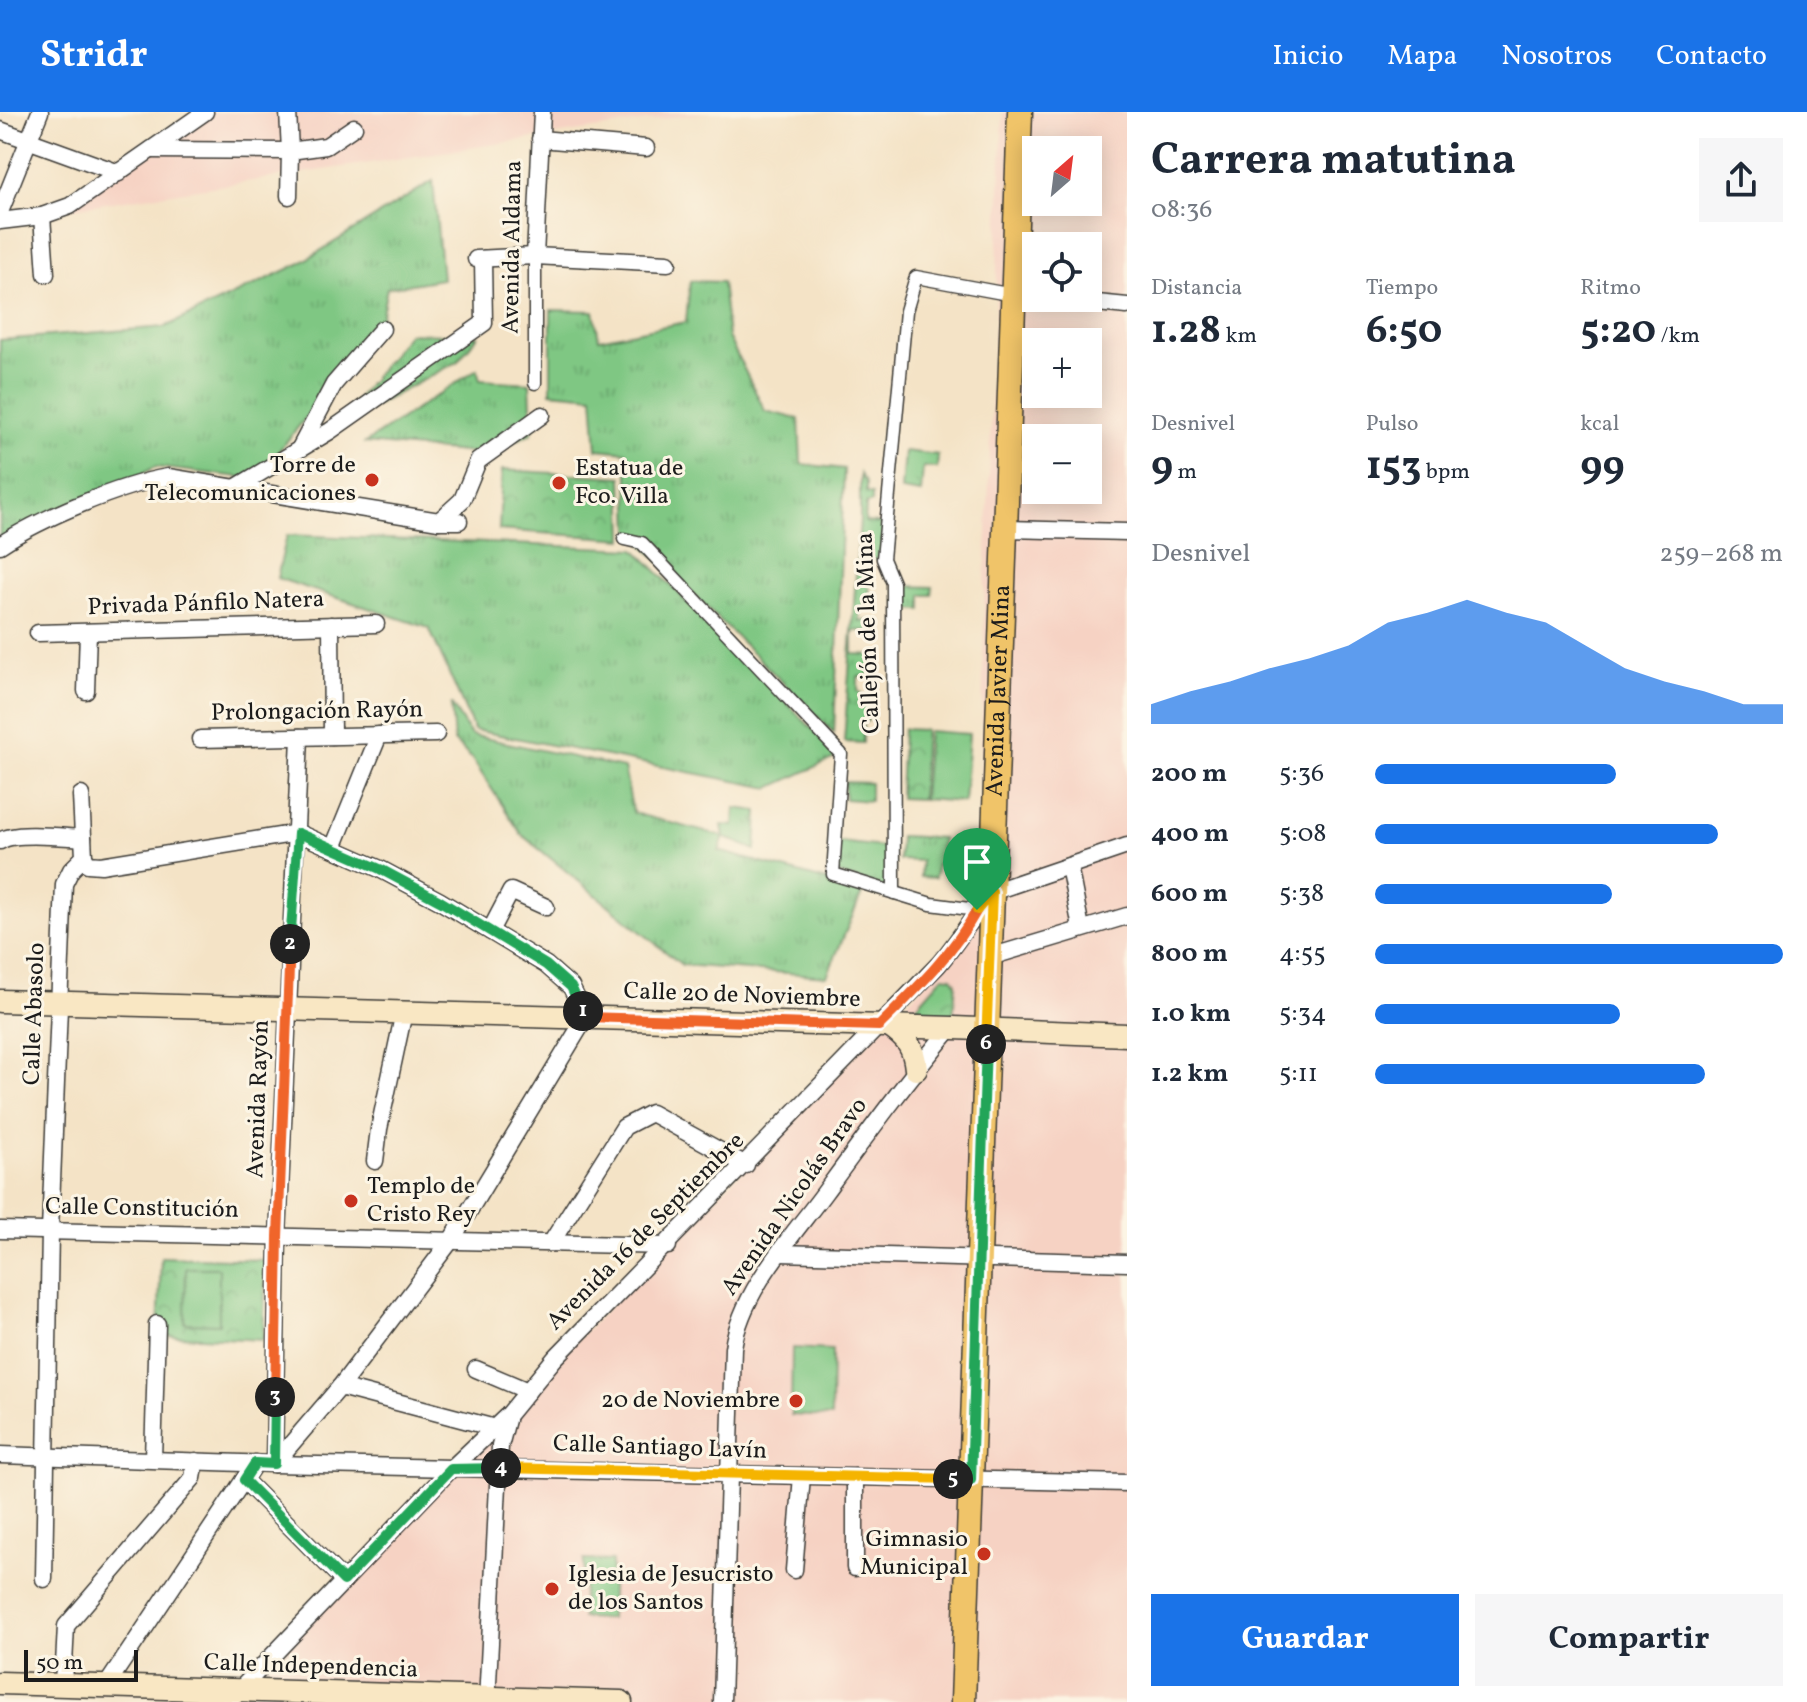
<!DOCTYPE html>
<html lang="es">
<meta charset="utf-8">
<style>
:root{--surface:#fff;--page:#f6f6f7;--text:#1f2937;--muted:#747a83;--accent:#1a73e8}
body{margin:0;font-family:Vollkorn,serif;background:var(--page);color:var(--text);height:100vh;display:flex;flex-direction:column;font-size:30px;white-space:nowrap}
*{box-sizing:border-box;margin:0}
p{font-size:26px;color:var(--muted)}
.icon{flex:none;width:44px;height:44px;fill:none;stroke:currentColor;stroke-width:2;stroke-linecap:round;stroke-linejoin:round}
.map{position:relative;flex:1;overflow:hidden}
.details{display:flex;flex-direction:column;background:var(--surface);width:680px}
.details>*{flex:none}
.needle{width:52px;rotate:28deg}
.tools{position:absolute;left:1022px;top:24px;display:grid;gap:16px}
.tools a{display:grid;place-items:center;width:80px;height:80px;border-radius:0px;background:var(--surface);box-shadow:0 4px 20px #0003;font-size:40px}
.scale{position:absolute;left:24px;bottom:20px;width:114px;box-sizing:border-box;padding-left:8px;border:4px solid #1c1c1c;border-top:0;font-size:22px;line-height:28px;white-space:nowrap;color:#1c1c1c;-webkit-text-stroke:6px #fcf5e5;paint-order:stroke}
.pin{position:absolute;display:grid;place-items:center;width:68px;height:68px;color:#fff;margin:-82px -34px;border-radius:50% 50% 50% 0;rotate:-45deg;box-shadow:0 0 8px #0007}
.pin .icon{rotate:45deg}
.km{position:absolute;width:40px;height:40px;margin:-20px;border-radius:50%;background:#222;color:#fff;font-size:22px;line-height:40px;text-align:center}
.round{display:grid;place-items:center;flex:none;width:84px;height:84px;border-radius:0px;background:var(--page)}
.summary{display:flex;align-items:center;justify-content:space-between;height:136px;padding:0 24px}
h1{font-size:44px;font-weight:700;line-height:60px}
.figures{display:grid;grid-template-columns:repeat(3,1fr);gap:12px;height:136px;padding:8px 24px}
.figures div{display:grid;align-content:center}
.figures b{font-size:40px;font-weight:700}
.figures small{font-size:22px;font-weight:400}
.figures p{font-size:22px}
.chart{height:224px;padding:16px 24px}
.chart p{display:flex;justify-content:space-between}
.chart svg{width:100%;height:144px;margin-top:8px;fill:var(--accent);opacity:.7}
.action{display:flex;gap:16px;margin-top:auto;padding:16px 24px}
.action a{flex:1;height:92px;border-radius:0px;background:var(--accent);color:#fff;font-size:32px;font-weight:700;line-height:92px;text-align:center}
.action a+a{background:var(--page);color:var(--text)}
ul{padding:0 24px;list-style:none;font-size:26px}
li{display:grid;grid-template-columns:128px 96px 1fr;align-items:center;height:60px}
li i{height:20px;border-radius:10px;background:var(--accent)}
header{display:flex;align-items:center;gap:48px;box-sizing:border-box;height:112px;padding:0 40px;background:var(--accent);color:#fff}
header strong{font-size:38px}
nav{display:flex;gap:44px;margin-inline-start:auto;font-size:28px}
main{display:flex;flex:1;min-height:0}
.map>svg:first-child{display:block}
.built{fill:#f6d2c3;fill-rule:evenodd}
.grass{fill:url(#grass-tufts);stroke:#4e7250;stroke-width:2}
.park{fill:url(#park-crowns);stroke:#4e7250;stroke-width:2}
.pitch{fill:#7fc783;stroke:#4e7250;stroke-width:2}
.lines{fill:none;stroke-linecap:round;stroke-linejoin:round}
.pedestrian-casing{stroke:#3c3a36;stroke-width:15}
.minor-casing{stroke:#3c3a36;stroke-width:19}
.secondary-casing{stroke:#3c3a36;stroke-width:25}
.primary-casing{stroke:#3c3a36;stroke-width:27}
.pedestrian{stroke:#fff;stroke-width:12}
.minor{stroke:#fff;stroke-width:16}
.secondary{stroke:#f9e7c3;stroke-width:22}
.primary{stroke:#f0c469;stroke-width:24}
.split-1-casing{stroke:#fff;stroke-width:16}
.split-2-casing{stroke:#fff;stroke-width:16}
.split-3-casing{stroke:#fff;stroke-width:16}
.split-4-casing{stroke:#fff;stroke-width:16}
.split-5-casing{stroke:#fff;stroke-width:16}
.split-6-casing{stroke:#fff;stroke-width:16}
.split-7-casing{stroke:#fff;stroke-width:16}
.split-1{stroke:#f0652b;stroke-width:10}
.split-2{stroke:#22a559;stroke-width:10}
.split-3{stroke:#f0652b;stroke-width:10}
.split-4{stroke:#22a559;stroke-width:10}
.split-5{stroke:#f5b400;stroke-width:10}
.split-6{stroke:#22a559;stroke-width:10}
.split-7{stroke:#f5b400;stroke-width:10}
.poi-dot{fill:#c8321e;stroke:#fcf5e5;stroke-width:3}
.labels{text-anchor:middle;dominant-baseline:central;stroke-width:6;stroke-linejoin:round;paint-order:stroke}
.street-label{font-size:24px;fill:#1c1c1c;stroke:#fcf5e5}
.poi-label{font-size:24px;fill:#1c1c1c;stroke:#fcf5e5;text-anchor:end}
</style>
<header>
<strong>Stridr</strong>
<nav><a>Inicio</a><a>Mapa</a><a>Nosotros</a><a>Contacto</a></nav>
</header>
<main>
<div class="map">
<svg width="1127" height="1590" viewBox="0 0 1127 1590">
<defs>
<pattern id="grass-tufts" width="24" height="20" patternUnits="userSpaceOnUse" patternTransform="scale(2)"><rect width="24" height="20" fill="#7fc783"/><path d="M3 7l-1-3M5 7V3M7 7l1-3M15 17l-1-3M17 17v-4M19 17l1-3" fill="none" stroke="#6daa71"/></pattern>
<pattern id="park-crowns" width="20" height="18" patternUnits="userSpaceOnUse" patternTransform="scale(2)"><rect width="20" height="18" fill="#7fc783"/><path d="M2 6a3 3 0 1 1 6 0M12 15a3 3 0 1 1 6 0" fill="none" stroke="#6daa71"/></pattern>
</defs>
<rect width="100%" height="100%" fill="#fcf5e5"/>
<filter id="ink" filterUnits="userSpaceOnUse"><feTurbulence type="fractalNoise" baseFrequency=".0125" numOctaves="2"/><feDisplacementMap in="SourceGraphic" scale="16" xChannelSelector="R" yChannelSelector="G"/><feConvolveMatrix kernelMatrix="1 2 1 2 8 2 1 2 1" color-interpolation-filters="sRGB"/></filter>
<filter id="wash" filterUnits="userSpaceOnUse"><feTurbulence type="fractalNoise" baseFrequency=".006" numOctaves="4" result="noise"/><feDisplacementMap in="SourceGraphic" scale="32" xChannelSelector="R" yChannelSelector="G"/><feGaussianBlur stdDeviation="1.8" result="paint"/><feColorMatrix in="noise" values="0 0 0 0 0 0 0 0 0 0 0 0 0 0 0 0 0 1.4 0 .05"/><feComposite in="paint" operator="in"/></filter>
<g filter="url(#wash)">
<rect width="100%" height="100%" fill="#f4e3c6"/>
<g class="built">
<polygon points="196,0 706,0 53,99"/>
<path d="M1003,0H1127V1590H224L965,831L979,806L984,497ZM1036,38H1088V90H1036ZM1036,134H1088V186H1036ZM1036,230H1088V282H1036ZM1036,326H1088V378H1036Z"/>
</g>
<g class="grass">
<polygon points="433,69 442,167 387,176 379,216 256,367 155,355 0,439 0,228 165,215 299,152"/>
<polygon points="690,169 722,170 728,225 765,299 799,307 801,352 844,357 834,621 630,420 627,340 597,337 593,284 551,280 551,198 594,199 599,227 686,210"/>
<polygon points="409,221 478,224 457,250 335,315"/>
<polygon points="477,257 480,268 530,271 532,321 486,342 365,331"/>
<polygon points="904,339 938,343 937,356 923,355 921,381 901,378"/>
<polygon points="860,362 866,372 866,381 872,382 872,390 866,392 865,410 888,412 885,446 868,448 870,493 860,495 860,509 879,508 881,518 853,519 853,542 874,543 874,553 869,553 868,564 858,565 858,579 861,581 862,587 869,589 868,609 863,610 863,631 844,630 860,407"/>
<polygon points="287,423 635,437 839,644 770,676 474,618 429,516 277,466"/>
<polygon points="905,474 933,475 932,483 922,483 922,498 905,497"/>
<polygon points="451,592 471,623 624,656 633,701 724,725 722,713 734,714 735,696 758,699 756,738 724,725 719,739 863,779 827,864 682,853 522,723 472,647 454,629"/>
<polygon points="844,670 870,671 870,689 845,687"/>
<polygon points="900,724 942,726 941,737 946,739 945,753 936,753 935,766 920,765 921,749 899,748"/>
<polygon points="839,730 891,736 891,778 835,761"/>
</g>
<g class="park">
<polygon points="502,358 622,365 624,427 499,418"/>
<polygon points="903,617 925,618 921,687 900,686"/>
<polygon points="943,864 952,865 956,871 953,905 907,905"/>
<polygon points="161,1145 266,1148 263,1228 158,1223"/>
</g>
<g class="pitch">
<polygon points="928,619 969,622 964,690 923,687"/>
<polygon points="186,1156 219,1156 219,1212 185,1211"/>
<polygon points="792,1236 832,1238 831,1305 791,1303"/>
<polygon points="584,1448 612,1449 610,1507 582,1506"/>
</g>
</g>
<g filter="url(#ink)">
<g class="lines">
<g class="pedestrian-casing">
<g id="pedestrian">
<polyline points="535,271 535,144"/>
<polyline points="624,427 642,431 841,642 833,762 931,792 977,798"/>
<polyline points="894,781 893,471 883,447 906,199 916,165 1013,183"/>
</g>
</g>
<g class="minor-casing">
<g id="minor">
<polyline points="288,0 290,39 289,84"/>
<polyline points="0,18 119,61"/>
<polyline points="540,27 646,36"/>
<polyline points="151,38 290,39 326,34 354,15"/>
<polyline points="0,100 40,0"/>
<polyline points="42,104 46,162"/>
<polyline points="0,109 42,104 70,94 205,0"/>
<polyline points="535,144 542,0"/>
<polyline points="476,147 535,144 668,151"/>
<polyline points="1047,186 1127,194"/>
<polyline points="300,336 334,272 382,217"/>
<polyline points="235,376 330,319 484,211 483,147"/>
<polyline points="439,409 462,388 478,349 542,303"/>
<polyline points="1005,417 1127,420"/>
<path d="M0,433C41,406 120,373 168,365L439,409H459"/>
<polyline points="331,513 332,624"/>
<polyline points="38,521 376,512"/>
<polyline points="86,579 88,520"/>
<polyline points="200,627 436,622"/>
<path d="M0,729C15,719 63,725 83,726"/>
<polyline points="333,736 379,623"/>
<polyline points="84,745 88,752 101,753 298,721 380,757 440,789 546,853 571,875 586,905 452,1127 340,1275 274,1352"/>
<polyline points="1069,754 1081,816"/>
<polyline points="490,819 511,779 546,795"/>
<polyline points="990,845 1127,804"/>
<polyline points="375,1049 379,1017 404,900"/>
<polyline points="0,1118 668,1134"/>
<polyline points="551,1131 624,1015 651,1001 746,1053"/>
<polyline points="780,1141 1127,1151"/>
<polyline points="476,1257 528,1279"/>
<polyline points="340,1275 495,1316"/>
<polyline points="0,1343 274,1352 1127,1371"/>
<polyline points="153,1347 157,1212"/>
<polyline points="274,1352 278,1125 300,625"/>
<polyline points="244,1368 344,1469"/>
<polyline points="855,1456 855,1365"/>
<polyline points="794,1458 802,1364"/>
<polyline points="44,1467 50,1119 64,772 71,758 84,745 81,683"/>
<polyline points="63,1572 66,1514 193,1366 196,1349"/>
<polyline points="106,1574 255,1351"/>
<path d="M228,1590L451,1357L509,1302L555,1246L938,853C958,830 973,804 992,780L1127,734"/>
<polyline points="487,1590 500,1334 507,1308"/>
<path d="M722,1590L733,1236C741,1179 792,1125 825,1080C866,1024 906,969 951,916"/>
</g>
</g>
<g class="secondary-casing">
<g id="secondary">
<polyline points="0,889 954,916 1127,923"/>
<path d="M889,914C907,926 914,936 916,957"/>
<polyline points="0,1571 621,1590"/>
</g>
</g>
<g class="primary-casing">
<g id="primary">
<path id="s1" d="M963,1590L1020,0"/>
</g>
</g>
<use href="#pedestrian" class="pedestrian"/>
<use href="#minor" class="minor"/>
<use href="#secondary" class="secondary"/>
<use href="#primary" class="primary"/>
</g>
</g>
<g class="lines" filter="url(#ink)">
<g class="split-1-casing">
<path id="split-1" d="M583,899L586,905L879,914C915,878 952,843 977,798"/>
</g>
<g class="split-2-casing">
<polyline id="split-2" points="290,832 298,721 380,757 440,789 546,853 571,875 583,899"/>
</g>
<g class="split-3-casing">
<polyline id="split-3" points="275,1285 278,1125 290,832"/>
</g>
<g class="split-4-casing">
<polyline id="split-4" points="275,1285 274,1352 255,1351 244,1368 344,1469 451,1357 501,1356"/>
</g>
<g class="split-5-casing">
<polyline id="split-5" points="501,1356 953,1367"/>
</g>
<g class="split-6-casing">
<polyline id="split-6" points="953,1367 971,1368 986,932"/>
</g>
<g class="split-7-casing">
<polyline id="split-7" points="977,798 992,780 986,932"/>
</g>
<use href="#split-1" class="split-1"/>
<use href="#split-2" class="split-2"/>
<use href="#split-3" class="split-3"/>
<use href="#split-4" class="split-4"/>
<use href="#split-5" class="split-5"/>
<use href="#split-6" class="split-6"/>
<use href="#split-7" class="split-7"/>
</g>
<g class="poi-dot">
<circle cx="372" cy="368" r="8"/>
<circle cx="559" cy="371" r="8"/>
<circle cx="351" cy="1089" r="8"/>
<circle cx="796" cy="1289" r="8"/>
<circle cx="984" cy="1442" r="8"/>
<circle cx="552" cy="1477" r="8"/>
</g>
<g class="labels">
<g class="street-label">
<text transform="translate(513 135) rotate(-89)">Avenida Aldama</text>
<text transform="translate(206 492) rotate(-2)">Privada Pánfilo Natera</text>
<text transform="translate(869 521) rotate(-92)">Callejón de la Mina</text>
<text stroke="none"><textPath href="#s1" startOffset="1012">Avenida Javier Mina</textPath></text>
<text transform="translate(317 600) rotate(-1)">Prolongación Rayón</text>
<text transform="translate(742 884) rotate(2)">Calle 20 de Noviembre</text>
<text transform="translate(35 902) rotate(-88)">Calle Abasolo</text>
<text transform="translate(259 987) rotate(-88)">Avenida Rayón</text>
<text transform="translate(795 1085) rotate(-55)">Avenida Nicolás Bravo</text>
<text transform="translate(142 1097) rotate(1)">Calle Constitución</text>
<text transform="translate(646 1120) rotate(-45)">Avenida 16 de Septiembre</text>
<text transform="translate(660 1336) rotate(2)">Calle Santiago Lavín</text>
<text transform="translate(311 1555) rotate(2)">Calle Independencia</text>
</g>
<g class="poi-label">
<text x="356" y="354">Torre de<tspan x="356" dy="28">Telecomunicaciones</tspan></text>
<text x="575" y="357" text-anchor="start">Estatua de<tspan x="575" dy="28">Fco. Villa</tspan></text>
<text x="367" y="1075" text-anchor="start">Templo de<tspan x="367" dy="28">Cristo Rey</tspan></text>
<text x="780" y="1289">20 de Noviembre</text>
<text x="968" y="1428">Gimnasio<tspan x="968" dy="28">Municipal</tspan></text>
<text x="568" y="1463" text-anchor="start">Iglesia de Jesucristo<tspan x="568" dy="28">de los Santos</tspan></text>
</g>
</g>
</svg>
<div class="tools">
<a><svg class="needle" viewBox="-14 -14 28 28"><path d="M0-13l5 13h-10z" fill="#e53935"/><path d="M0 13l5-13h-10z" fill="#747a83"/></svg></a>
<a><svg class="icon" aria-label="locate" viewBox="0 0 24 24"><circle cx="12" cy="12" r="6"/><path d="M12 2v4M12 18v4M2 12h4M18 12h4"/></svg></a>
<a>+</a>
<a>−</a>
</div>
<div class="scale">50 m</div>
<div class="pin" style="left:977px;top:798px;background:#1e9e55"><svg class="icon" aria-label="arrive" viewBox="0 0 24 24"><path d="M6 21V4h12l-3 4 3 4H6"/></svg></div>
<b class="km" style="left:583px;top:899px">1</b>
<b class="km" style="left:290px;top:832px">2</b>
<b class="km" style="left:275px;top:1285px">3</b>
<b class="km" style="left:501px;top:1356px">4</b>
<b class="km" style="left:953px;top:1367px">5</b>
<b class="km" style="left:986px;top:932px">6</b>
</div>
<section class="details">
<div class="summary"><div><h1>Carrera matutina</h1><p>08:36</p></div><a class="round"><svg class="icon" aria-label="share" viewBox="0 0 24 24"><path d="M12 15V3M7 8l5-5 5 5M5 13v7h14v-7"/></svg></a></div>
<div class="figures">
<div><p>Distancia</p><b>1.28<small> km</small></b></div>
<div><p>Tiempo</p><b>6:50</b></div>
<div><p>Ritmo</p><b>5:20<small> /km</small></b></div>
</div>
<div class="figures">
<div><p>Desnivel</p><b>9<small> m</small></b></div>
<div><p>Pulso</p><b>153<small> bpm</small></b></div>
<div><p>kcal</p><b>99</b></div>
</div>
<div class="chart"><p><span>Desnivel</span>259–268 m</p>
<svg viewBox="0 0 160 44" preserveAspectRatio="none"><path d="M0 44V38L10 34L20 31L30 27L40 24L50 20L60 13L70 10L80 6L90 10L100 13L110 20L120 27L130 31L140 34L150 38L160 38V44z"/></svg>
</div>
<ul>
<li><b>200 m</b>5:36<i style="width:59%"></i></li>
<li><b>400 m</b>5:08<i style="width:84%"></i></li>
<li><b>600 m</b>5:38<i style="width:58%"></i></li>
<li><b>800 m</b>4:55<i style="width:100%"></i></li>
<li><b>1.0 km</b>5:34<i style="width:60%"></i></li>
<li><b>1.2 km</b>5:11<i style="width:81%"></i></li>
</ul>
<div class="action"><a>Guardar</a><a>Compartir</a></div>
</section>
</main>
